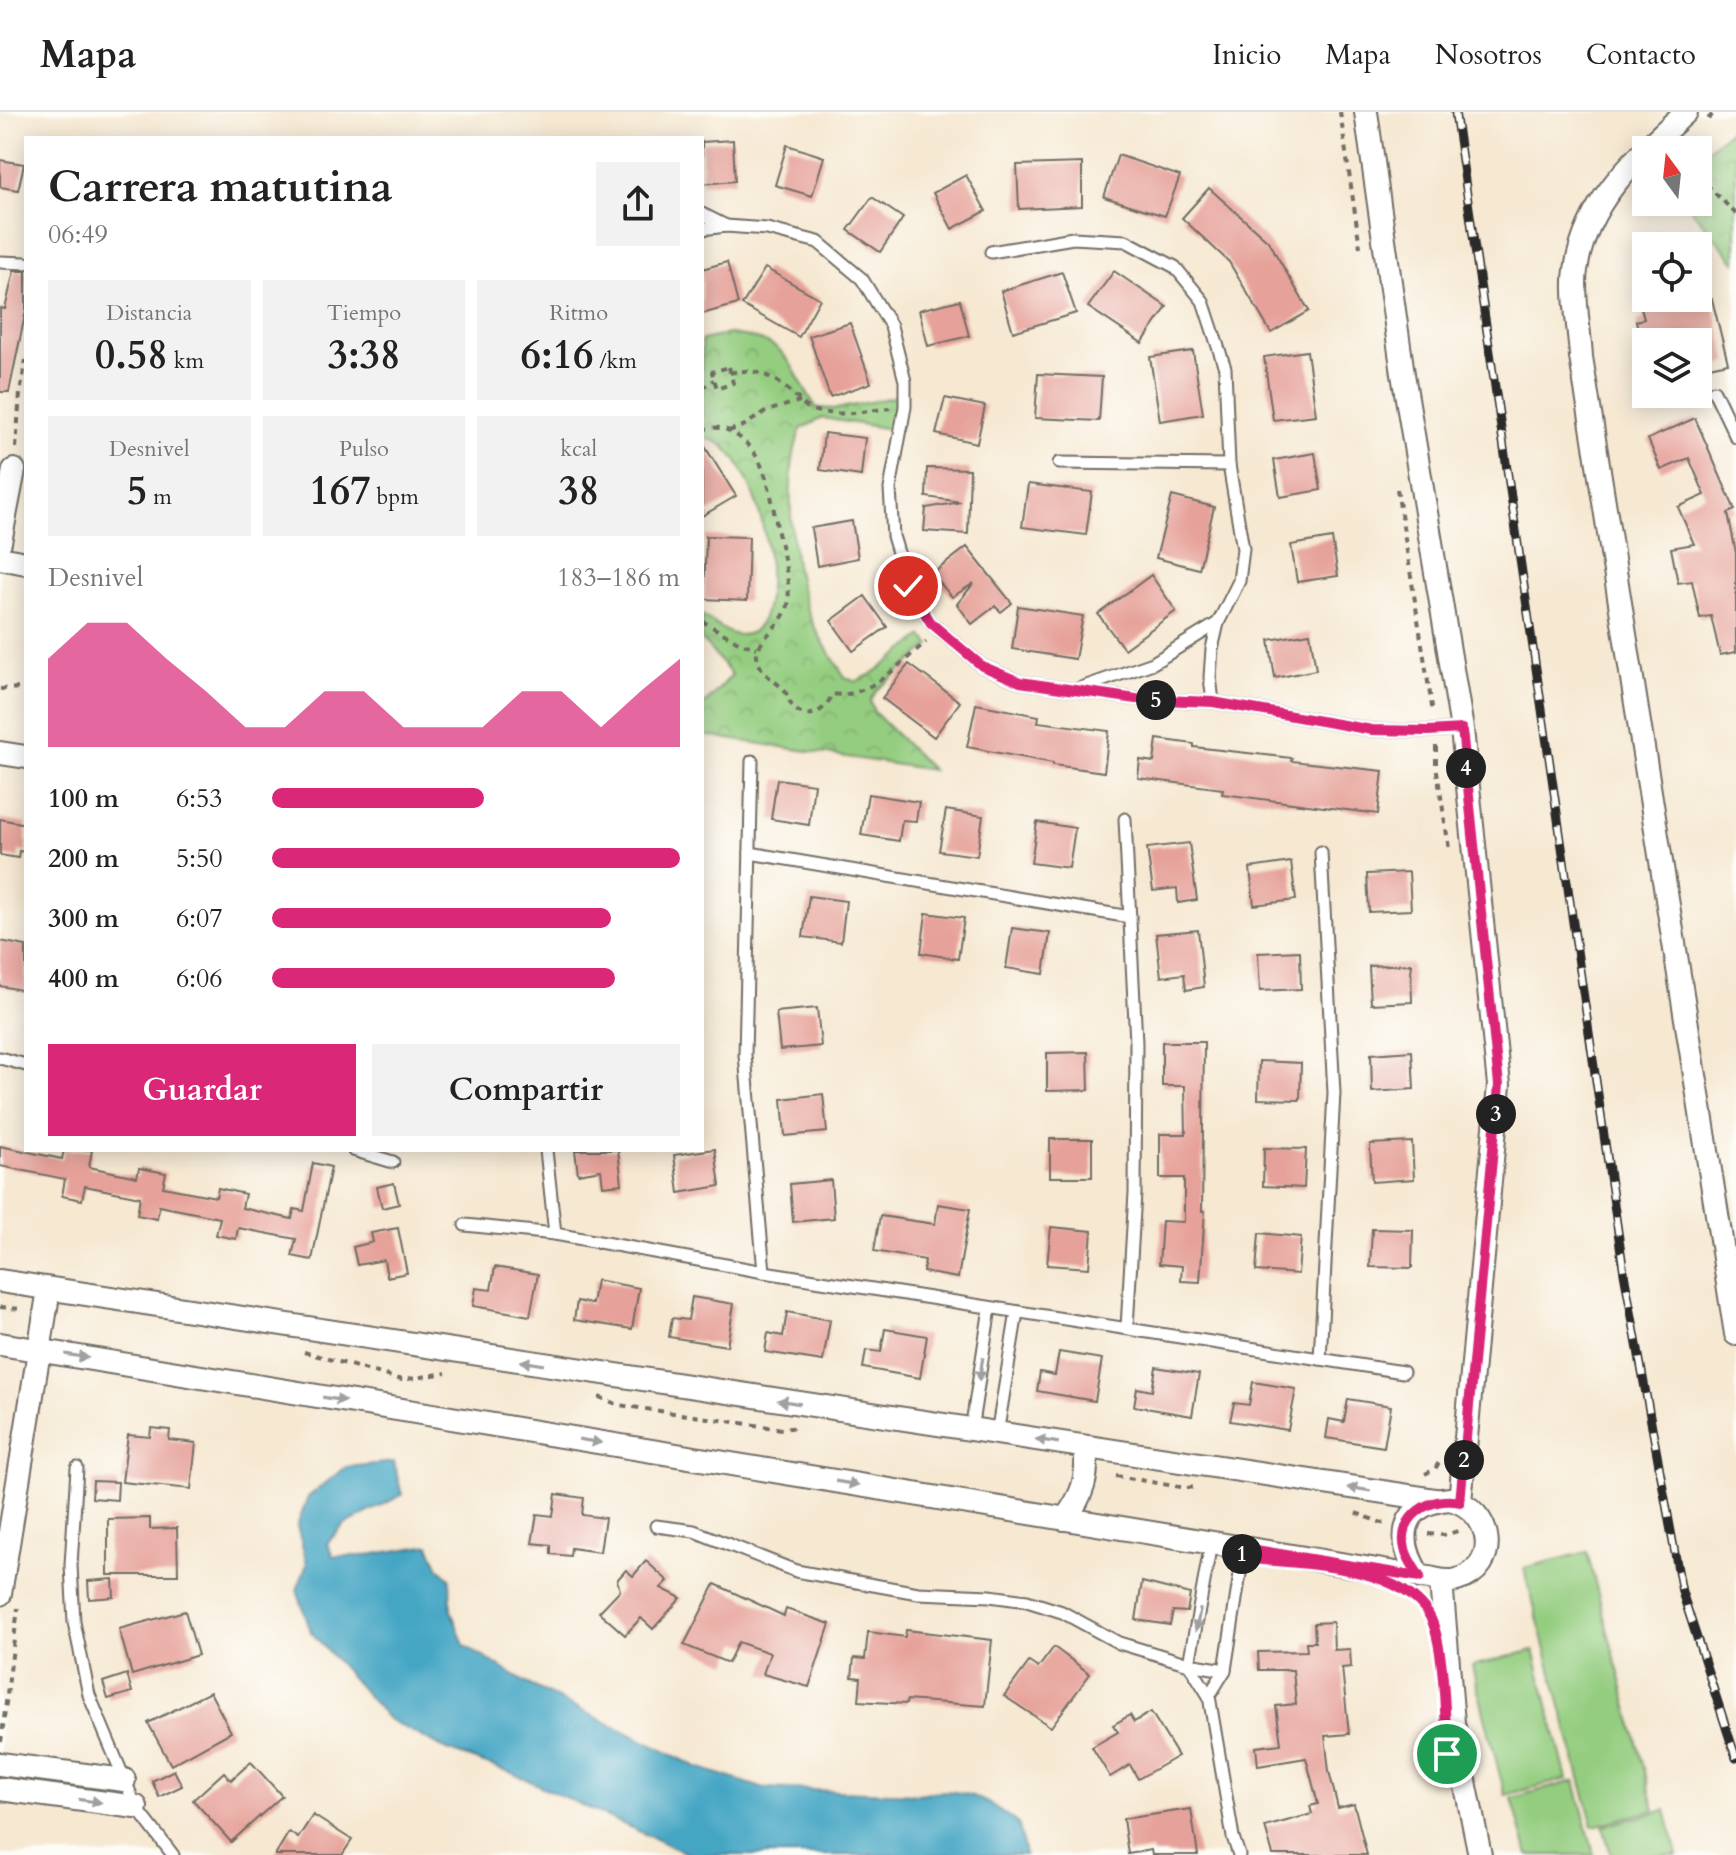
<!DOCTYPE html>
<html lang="es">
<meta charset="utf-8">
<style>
:root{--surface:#fff;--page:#f2f2f2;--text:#222;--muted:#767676;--line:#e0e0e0;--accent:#db2777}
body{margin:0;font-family:Cardo,serif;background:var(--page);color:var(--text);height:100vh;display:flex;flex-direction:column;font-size:30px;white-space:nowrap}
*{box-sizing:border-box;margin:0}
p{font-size:26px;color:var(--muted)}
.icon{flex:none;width:44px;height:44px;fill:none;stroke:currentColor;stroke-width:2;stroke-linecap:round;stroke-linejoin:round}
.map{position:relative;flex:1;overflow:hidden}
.drawer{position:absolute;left:24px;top:24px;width:680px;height:1016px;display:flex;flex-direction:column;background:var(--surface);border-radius:0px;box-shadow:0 4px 20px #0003}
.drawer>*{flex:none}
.needle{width:52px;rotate:345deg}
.controls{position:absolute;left:1632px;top:24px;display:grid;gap:16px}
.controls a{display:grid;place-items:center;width:80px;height:80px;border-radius:0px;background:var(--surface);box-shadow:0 4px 20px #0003;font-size:40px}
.pin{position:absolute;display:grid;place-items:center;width:68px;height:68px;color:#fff;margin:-34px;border:4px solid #fff;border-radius:50%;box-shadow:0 2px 8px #0007}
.km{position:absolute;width:40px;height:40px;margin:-20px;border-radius:50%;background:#222;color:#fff;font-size:22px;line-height:40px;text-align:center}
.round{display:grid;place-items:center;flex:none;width:84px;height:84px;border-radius:0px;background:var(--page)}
.overview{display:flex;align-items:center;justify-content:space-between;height:136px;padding:0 24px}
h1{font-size:44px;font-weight:600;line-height:60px}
.figures{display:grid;grid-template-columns:repeat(3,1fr);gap:12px;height:136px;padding:8px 24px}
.figures div{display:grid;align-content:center;border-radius:0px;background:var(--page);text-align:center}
.figures b{font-size:40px;font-weight:600}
.figures small{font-size:22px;font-weight:400}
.figures p{font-size:22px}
.chart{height:224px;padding:16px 24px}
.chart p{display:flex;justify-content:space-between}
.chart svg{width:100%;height:144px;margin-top:8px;fill:var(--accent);opacity:.7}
.primary-button{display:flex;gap:16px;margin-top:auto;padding:16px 24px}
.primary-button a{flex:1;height:92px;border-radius:0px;background:var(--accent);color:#fff;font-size:32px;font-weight:600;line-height:92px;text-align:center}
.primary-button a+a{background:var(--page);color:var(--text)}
ul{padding:0 24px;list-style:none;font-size:26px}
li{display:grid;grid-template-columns:128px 96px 1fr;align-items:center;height:60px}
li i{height:20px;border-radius:10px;background:var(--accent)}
header{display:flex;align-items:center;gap:48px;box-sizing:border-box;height:112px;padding:0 40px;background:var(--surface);border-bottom:2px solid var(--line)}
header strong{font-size:38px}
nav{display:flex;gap:44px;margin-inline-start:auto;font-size:28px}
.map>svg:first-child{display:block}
.park{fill:url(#park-crowns);stroke:#607c56;stroke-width:2}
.pitch{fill:#94cd80;stroke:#607c56;stroke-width:2}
.water{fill:#44a6c4;stroke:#386878;stroke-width:2}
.building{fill:#e6a29a}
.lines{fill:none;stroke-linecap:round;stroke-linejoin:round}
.lane-casing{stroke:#726d65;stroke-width:15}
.street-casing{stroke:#726d65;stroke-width:26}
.path{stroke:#726d65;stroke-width:4;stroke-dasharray:6 6;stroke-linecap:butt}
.lane{stroke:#fff;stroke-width:11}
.street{stroke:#fff;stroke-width:22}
.rail-casing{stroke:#2b2b2b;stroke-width:9}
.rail{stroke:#fdfcf7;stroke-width:6;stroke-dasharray:18;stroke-linecap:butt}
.oneway{fill:#a0a0a0}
.route-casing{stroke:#fff;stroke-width:16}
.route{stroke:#db2777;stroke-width:10}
</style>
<header>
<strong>Mapa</strong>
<nav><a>Inicio</a><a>Mapa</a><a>Nosotros</a><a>Contacto</a></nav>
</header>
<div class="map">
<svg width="1736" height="1743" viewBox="0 0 1736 1743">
<defs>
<pattern id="park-crowns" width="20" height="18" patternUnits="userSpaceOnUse" patternTransform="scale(2)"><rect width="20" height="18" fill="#94cd80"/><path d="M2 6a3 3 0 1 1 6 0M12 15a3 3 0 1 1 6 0" fill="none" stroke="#80b06f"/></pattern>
</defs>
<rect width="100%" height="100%" fill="#fdfcf7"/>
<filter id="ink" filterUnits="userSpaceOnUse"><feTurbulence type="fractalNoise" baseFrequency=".0125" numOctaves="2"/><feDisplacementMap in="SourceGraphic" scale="16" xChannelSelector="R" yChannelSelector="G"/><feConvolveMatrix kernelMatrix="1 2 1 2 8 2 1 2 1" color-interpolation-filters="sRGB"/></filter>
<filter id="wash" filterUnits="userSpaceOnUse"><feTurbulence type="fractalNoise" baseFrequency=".006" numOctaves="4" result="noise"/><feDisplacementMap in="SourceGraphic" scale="32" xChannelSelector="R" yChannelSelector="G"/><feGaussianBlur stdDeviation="1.8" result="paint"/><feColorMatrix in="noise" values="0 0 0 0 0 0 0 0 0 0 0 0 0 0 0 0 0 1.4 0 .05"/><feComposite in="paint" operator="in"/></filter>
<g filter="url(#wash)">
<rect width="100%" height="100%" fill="#f6e8d1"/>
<g class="park">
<polygon points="1736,13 1736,151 1685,90 1698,90 1698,46"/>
<path d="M729,222C795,229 785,252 817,296L837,297L897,284L891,317L822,306L801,317C783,362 791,448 806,494C814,519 831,543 845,565L855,570L874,561L923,524L931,533L877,578L870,589L874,600L932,658L702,623V595L732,563L702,528V503C713,510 726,522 739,523C800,525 759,321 702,327V228Z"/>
</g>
<g class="pitch">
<polygon points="1587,1440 1655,1698 1593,1714 1524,1456"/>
<polygon points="1534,1538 1567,1667 1505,1683 1472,1554"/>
<polygon points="1575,1669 1594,1743 1528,1743 1512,1686"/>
<polygon points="1666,1698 1677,1743 1611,1743 1603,1714"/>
</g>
<path class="water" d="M394,1350L402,1383L344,1413L327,1431L333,1444H362L429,1433L439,1456L450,1466L451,1498L464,1533L528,1572L697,1655L762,1676L918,1682C961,1673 986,1686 1019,1713L1025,1743H690L512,1661L447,1638L388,1607L311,1520L297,1478L307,1452L297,1414L308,1385L346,1355Z"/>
<g id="blocks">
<g class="building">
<polygon points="733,28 735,69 702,72 702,30"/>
<polygon points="787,33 824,45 812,84 775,73"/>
<polygon points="1118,43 1180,64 1165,104 1104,85"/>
<polygon points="0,48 24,52 18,78 0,75"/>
<polygon points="1082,51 1082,94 1019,97 1017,53"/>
<polygon points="966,63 986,99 952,117 933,81"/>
<polygon points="1209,76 1268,129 1309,199 1271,221 1229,150 1182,106"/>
<polygon points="872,85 903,106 880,140 848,118"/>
<polygon points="727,150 738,192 702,202 702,157"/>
<polygon points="765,156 820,187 799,225 742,193"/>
<polygon points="14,159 26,159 26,198 9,280 0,280 0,196 5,197"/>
<polygon points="1114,159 1167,195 1142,231 1088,195"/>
<polygon points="1062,160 1076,201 1013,220 1001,179"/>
<polygon points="1698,181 1702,190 1712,187 1728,251 1709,255 1701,222 1672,230 1641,230 1636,209 1644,207 1641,196 1678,186 1698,186"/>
<polygon points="960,188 969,224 928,234 919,198"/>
<polygon points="850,211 871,271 830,285 809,224"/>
<polygon points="1193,239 1203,302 1160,309 1150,245"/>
<polygon points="1307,239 1316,303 1273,308 1264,245"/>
<polygon points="1038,262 1102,265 1099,309 1035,306"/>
<polygon points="945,286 985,294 977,331 936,322"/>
<polygon points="1695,306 1735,398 1728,401 1736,441 1736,540 1720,543 1711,504 1700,506 1692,469 1678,471 1671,436 1694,432 1678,395 1705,383 1689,346 1661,358 1648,327"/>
<polygon points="824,321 865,326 861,364 820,358"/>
<polygon points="702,330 736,384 702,404"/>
<polygon points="1315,341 1321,378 1280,385 1274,348"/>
<polygon points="927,356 970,357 968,422 924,419 926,396 961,390 926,385"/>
<polygon points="1028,372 1092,380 1086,423 1022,415"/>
<polygon points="1172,384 1214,395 1199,457 1156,446"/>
<polygon points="852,409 858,446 817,454 811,416"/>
<polygon points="706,424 749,425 747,489 704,487"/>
<polygon points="1332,426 1338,464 1297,470 1291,433"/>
<polygon points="967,435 1012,491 1001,500 995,494 972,512 957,492 974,471 952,485 932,462"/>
<polygon points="1151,463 1176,499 1124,537 1098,502"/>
<polygon points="865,484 887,515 853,539 831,509"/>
<polygon points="1018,494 1083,504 1075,547 1012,537"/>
<polygon points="1310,521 1316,558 1275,566 1269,528"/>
<polygon points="909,552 960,590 934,625 882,586"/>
<polygon points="976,592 1039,604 1038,610 1109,619 1104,660 1053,653 1053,651 967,635"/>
<polygon points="1157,627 1194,632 1194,635 1292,646 1291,649 1383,659 1378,702 1222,682 1223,677 1138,666 1140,648 1154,650"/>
<polygon points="777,667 814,672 809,713 771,707"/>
<polygon points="868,682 919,690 916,709 902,708 899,729 861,723"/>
<polygon points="946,698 983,704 977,744 939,739"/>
<polygon points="0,707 26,712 26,740 19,739 18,746 0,743"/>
<polygon points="1037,710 1075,716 1069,756 1031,751"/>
<polygon points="1189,731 1197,788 1178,791 1177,776 1153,779 1147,736"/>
<polygon points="1291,750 1296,788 1254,793 1250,756"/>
<polygon points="1409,760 1411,798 1369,800 1367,762"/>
<polygon points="809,784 846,789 841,830 803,825"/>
<polygon points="926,801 964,806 958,847 921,841"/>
<polygon points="1012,816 1050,821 1044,862 1006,856"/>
<polygon points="1198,818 1204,875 1186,878 1184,862 1161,865 1156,822"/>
<polygon points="0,829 26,834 26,879 0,874"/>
<polygon points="1300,839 1301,877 1260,879 1258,841"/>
<polygon points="1411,852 1412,890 1371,892 1369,854"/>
<polygon points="817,896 821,934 780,938 776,900"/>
<polygon points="1162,930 1204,930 1202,1099 1205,1099 1200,1170 1181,1169 1182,1154 1159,1152 1162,1109 1184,1110 1184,1066 1160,1066 1160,1022 1186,1022 1185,974 1162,974"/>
<polygon points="1412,939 1414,977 1372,980 1371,942"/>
<polygon points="1088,940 1089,978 1047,979 1047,941"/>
<polygon points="1259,949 1301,951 1300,988 1258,987"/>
<polygon points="823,982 827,1020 785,1024 782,987"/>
<rect x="1050" y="1027" width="42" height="38"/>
<polygon points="1412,1030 1414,1067 1372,1070 1370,1032"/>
<polygon points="0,1034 62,1047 64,1038 92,1038 89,1055 137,1065 139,1056 166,1061 163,1075 216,1085 218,1076 245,1082 242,1096 292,1107 294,1097 304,1099 313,1051 331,1055 312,1148 292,1144 296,1127 238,1116 236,1127 216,1123 220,1106 159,1094 157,1107 137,1103 140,1085 85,1074 82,1088 62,1084 65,1067 0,1054"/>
<polygon points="1264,1036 1306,1037 1304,1076 1263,1074"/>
<polygon points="715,1037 720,1074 679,1081 674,1043"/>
<polygon points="575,1038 618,1038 622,1072 603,1074 601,1058 578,1062"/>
<polygon points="831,1068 834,1106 793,1110 790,1072"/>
<polygon points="394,1071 399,1092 382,1096 377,1075"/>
<polygon points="938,1092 970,1097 958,1166 923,1160 925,1148 874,1139 880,1104 935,1112"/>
<polygon points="1051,1115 1092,1119 1089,1156 1047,1153"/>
<polygon points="398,1116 407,1161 387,1165 384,1148 357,1153 353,1135 373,1130 371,1121"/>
<polygon points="1372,1117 1413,1118 1412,1156 1370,1155"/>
<polygon points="1259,1121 1301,1125 1298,1162 1256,1159"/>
<polygon points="495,1155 538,1162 530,1204 473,1194 476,1176 491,1178"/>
<polygon points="596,1168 639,1176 632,1217 574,1208 577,1189 592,1192"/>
<polygon points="692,1185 734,1192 727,1234 669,1225 672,1206 688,1208"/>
<polygon points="787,1200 830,1208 823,1249 765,1240 768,1221 783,1224"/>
<polygon points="885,1217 927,1224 920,1266 863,1256 866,1238 881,1240"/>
<polygon points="1059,1240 1102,1247 1095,1289 1037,1279 1040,1260 1055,1263"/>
<polygon points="1156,1255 1199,1262 1192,1304 1134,1294 1137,1276 1152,1279"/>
<polygon points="1253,1270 1296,1277 1288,1318 1230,1309 1234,1291 1249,1293"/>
<polygon points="1348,1287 1391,1294 1384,1335 1326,1326 1329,1307 1344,1310"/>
<polygon points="151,1316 170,1318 169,1328 196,1331 191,1377 122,1370 128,1323 150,1325"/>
<polygon points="93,1369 118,1370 117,1388 92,1386"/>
<polygon points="556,1382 584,1386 582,1403 605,1406 600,1440 571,1436 570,1444 551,1442 551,1433 532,1431 537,1402 553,1404"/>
<polygon points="150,1406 150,1417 177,1416 178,1463 108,1463 108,1407"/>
<polygon points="646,1449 668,1469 661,1476 681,1486 653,1517 641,1506 625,1523 599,1500 620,1478 617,1468 626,1458 633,1464"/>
<polygon points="113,1467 114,1485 89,1487 88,1469"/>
<polygon points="1142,1470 1190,1482 1187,1500 1173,1499 1170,1513 1136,1508"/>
<polygon points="715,1472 784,1504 786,1497 830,1512 809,1575 763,1562 770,1541 738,1530 728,1551 684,1533"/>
<polygon points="185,1499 198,1543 132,1563 119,1517"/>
<polygon points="1333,1510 1334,1538 1350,1537 1351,1555 1342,1556 1349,1622 1325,1624 1329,1659 1338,1696 1354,1692 1367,1743 1273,1743 1265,1715 1312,1702 1310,1694 1318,1692 1306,1646 1258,1654 1256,1635 1281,1632 1276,1594 1296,1592 1293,1558 1259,1558 1258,1540 1307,1539 1306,1530 1315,1530 1314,1511"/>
<polygon points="906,1518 992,1528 985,1594 907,1588 906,1592 859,1589 861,1566 852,1565 854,1546 865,1547 868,1520 905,1525"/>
<polygon points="1054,1535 1090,1562 1051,1615 1004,1584 1029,1550 1038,1556"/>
<polygon points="127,1562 132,1580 108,1587 103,1570"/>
<polygon points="210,1580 231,1620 171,1653 148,1611"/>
<polygon points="1151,1600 1178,1644 1138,1667 1130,1653 1110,1665 1092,1635 1118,1620 1113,1613 1130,1603 1134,1610"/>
<polygon points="251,1650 282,1684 231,1730 193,1688 224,1660 231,1668"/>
<polygon points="174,1658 182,1674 159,1685 152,1669"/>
<polygon points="1191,1697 1198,1743 1152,1743 1151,1738 1128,1742 1123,1707"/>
<polygon points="313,1703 352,1728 342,1743 275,1743 289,1720 298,1726"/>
</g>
</g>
</g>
<g filter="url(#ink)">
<use href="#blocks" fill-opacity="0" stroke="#726d65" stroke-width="2"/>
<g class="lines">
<g class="lane-casing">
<g id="lane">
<polyline points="702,102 726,114"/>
<polyline points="702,117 726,114 767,117 818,130 862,167 891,214 905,269 905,295 890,377 893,424 908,474 931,511 982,554 1020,570 1136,587 1213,590"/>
<polyline points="991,140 1073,126 1126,129 1175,155 1203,189 1225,256 1229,353 1243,437 1239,469 1218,511 1212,537 1210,565 1213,590 1372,618 1428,619 1462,617"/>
<polyline points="0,150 26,151"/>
<polyline points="1714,279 1736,325"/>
<polyline points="1059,351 1229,353"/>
<polyline points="1078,577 1153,551 1218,511"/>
<polyline points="752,649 745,943 764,1160"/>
<polyline points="1125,707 1136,931 1135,1081 1127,1215"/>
<polyline points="750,741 1130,805"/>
<polyline points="0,946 26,953"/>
<polyline points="353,1038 393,1050"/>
<polyline points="546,1038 555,1122"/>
<polyline points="465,1113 555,1122 764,1160 1403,1260"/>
<polyline points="1320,1247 1334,981 1321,740"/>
<polyline points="971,1318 990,1196"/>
<polyline points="997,1322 1017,1200"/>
<polyline points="77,1356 71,1453 74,1510 89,1583 136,1695 173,1743"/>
<polyline points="656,1414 694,1419 796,1459 918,1481 990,1484 1027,1489 1062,1500 1119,1531 1189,1552 1225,1558"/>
<polyline points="1211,1431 1189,1552 1209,1584 1233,1725 1239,1743"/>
<polyline points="1209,1584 1225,1558 1244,1436"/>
</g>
</g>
<g class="street-casing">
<g id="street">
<polyline points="1366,0 1403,262 1462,617 1499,973 1460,1390"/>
<path d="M1686,0C1637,45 1586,88 1576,158C1572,181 1580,221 1581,245L1736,1222"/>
<polyline points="0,430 14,358"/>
<polyline points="0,446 26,451"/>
<polyline points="0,641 26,645"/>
<polyline points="0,1169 1436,1388"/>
<polyline points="0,1232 1420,1465"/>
<path d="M1450,1387C1493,1398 1502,1455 1457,1468C1444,1472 1433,1465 1420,1465C1396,1429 1399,1391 1450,1387Z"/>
<path d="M1065,1407C1083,1383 1089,1365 1085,1335"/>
<polyline points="1441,1469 1453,1611 1480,1743"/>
<polyline points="0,1482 49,1177"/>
<polyline points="0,1652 124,1668"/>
<polyline points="0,1677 136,1695"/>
</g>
</g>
<g class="path">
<polyline points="1340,0 1360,135"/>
<polyline points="1708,7 1715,0"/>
<polyline points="1698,64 1736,102"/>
<polygon points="729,255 733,271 717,277 712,260"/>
<path d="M730,261C758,254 777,267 796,285C802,291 807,297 816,299C839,305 867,299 890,296"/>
<polyline points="702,276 714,268"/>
<path d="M702,318C712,314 722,315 731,320C767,339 771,384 778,421C783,441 791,473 788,493C785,511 755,529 757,544C760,565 778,568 786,581C790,587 789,592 795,597C809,610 827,598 832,582C868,588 900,551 926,530"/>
<polyline points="729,319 743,314 767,299 800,289"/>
<polyline points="16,336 20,281 26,248"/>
<polyline points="1397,377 1433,601"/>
<polyline points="702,509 740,531 757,536"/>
<polyline points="0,577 26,576"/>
<polyline points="1436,634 1436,653 1449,736"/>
<polyline points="0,1195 20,1197"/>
<polyline points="304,1240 402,1268 446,1261"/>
<polyline points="599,1285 619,1293 782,1317 799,1315"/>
<polyline points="1425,1362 1435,1357 1441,1347"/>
<polyline points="1116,1364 1186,1376 1195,1375"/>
<polyline points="1356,1401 1385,1412"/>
<polyline points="1428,1422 1444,1423 1458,1419"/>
<polyline points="1,1630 18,1496"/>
</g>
<use href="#lane" class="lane"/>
<use href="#street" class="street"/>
<g class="rail-casing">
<polyline id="rail" points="1455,0 1624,1161 1682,1480 1736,1646"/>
</g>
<use href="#rail" class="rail"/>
</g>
<defs><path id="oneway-solid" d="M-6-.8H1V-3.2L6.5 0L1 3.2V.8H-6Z" transform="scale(2)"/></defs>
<g class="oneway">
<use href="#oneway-solid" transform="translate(77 1244) rotate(9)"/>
<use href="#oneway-solid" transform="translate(532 1251) rotate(-171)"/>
<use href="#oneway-solid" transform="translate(981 1257) rotate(99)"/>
<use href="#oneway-solid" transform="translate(334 1287) rotate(9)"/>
<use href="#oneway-solid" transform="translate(789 1290) rotate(-171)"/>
<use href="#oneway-solid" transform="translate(590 1329) rotate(9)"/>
<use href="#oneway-solid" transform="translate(1047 1329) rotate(-171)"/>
<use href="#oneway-solid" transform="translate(847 1371) rotate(9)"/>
<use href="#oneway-solid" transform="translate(1359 1377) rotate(-171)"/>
<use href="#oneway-solid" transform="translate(1198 1508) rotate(101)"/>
<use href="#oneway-solid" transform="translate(90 1689) rotate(8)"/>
</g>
</g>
<g class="lines" filter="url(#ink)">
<g class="route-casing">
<path id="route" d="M908,474L931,511L982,554L1020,570L1136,587L1213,590L1372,618L1428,619L1462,617L1499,973L1460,1390C1431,1383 1397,1404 1405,1437C1408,1448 1415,1457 1420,1465L1244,1436L1241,1446C1295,1452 1398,1451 1429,1503C1445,1530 1445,1608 1447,1642"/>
</g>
<use href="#route" class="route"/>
</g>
</svg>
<div class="controls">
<a><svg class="needle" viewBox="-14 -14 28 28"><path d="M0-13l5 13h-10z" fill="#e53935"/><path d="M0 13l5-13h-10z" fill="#767676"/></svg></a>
<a><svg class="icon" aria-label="locate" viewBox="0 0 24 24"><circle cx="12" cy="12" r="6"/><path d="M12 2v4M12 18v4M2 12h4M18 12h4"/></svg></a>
<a><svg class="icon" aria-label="layers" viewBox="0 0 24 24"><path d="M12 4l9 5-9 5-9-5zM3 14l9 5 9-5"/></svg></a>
</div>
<div class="pin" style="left:1447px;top:1642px;background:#1e9e55"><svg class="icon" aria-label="arrive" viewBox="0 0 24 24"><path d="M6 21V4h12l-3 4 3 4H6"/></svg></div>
<div class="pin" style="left:908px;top:474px;background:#d93025"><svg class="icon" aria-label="check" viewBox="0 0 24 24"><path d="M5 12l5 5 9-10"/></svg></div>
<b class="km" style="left:1242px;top:1442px">1</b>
<b class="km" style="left:1464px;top:1348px">2</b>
<b class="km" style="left:1496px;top:1002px">3</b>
<b class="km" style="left:1466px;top:656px">4</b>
<b class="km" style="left:1156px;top:588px">5</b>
<section class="drawer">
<div class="overview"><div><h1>Carrera matutina</h1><p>06:49</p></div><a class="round"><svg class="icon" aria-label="share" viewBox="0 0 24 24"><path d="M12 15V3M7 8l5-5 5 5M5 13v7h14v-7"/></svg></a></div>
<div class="figures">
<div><p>Distancia</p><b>0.58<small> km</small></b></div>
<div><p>Tiempo</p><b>3:38</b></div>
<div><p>Ritmo</p><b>6:16<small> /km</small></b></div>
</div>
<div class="figures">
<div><p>Desnivel</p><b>5<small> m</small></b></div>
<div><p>Pulso</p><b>167<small> bpm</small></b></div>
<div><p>kcal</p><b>38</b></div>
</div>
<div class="chart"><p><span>Desnivel</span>183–186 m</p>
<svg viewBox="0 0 160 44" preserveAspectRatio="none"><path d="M0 44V17L10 6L20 6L30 17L40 27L50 38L60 38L70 27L80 27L90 38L100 38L110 38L120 27L130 27L140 38L150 27L160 17V44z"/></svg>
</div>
<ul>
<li><b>100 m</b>6:53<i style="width:52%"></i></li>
<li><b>200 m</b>5:50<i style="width:100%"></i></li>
<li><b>300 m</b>6:07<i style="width:83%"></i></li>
<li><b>400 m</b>6:06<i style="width:84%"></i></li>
</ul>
<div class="primary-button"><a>Guardar</a><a>Compartir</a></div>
</section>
</div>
